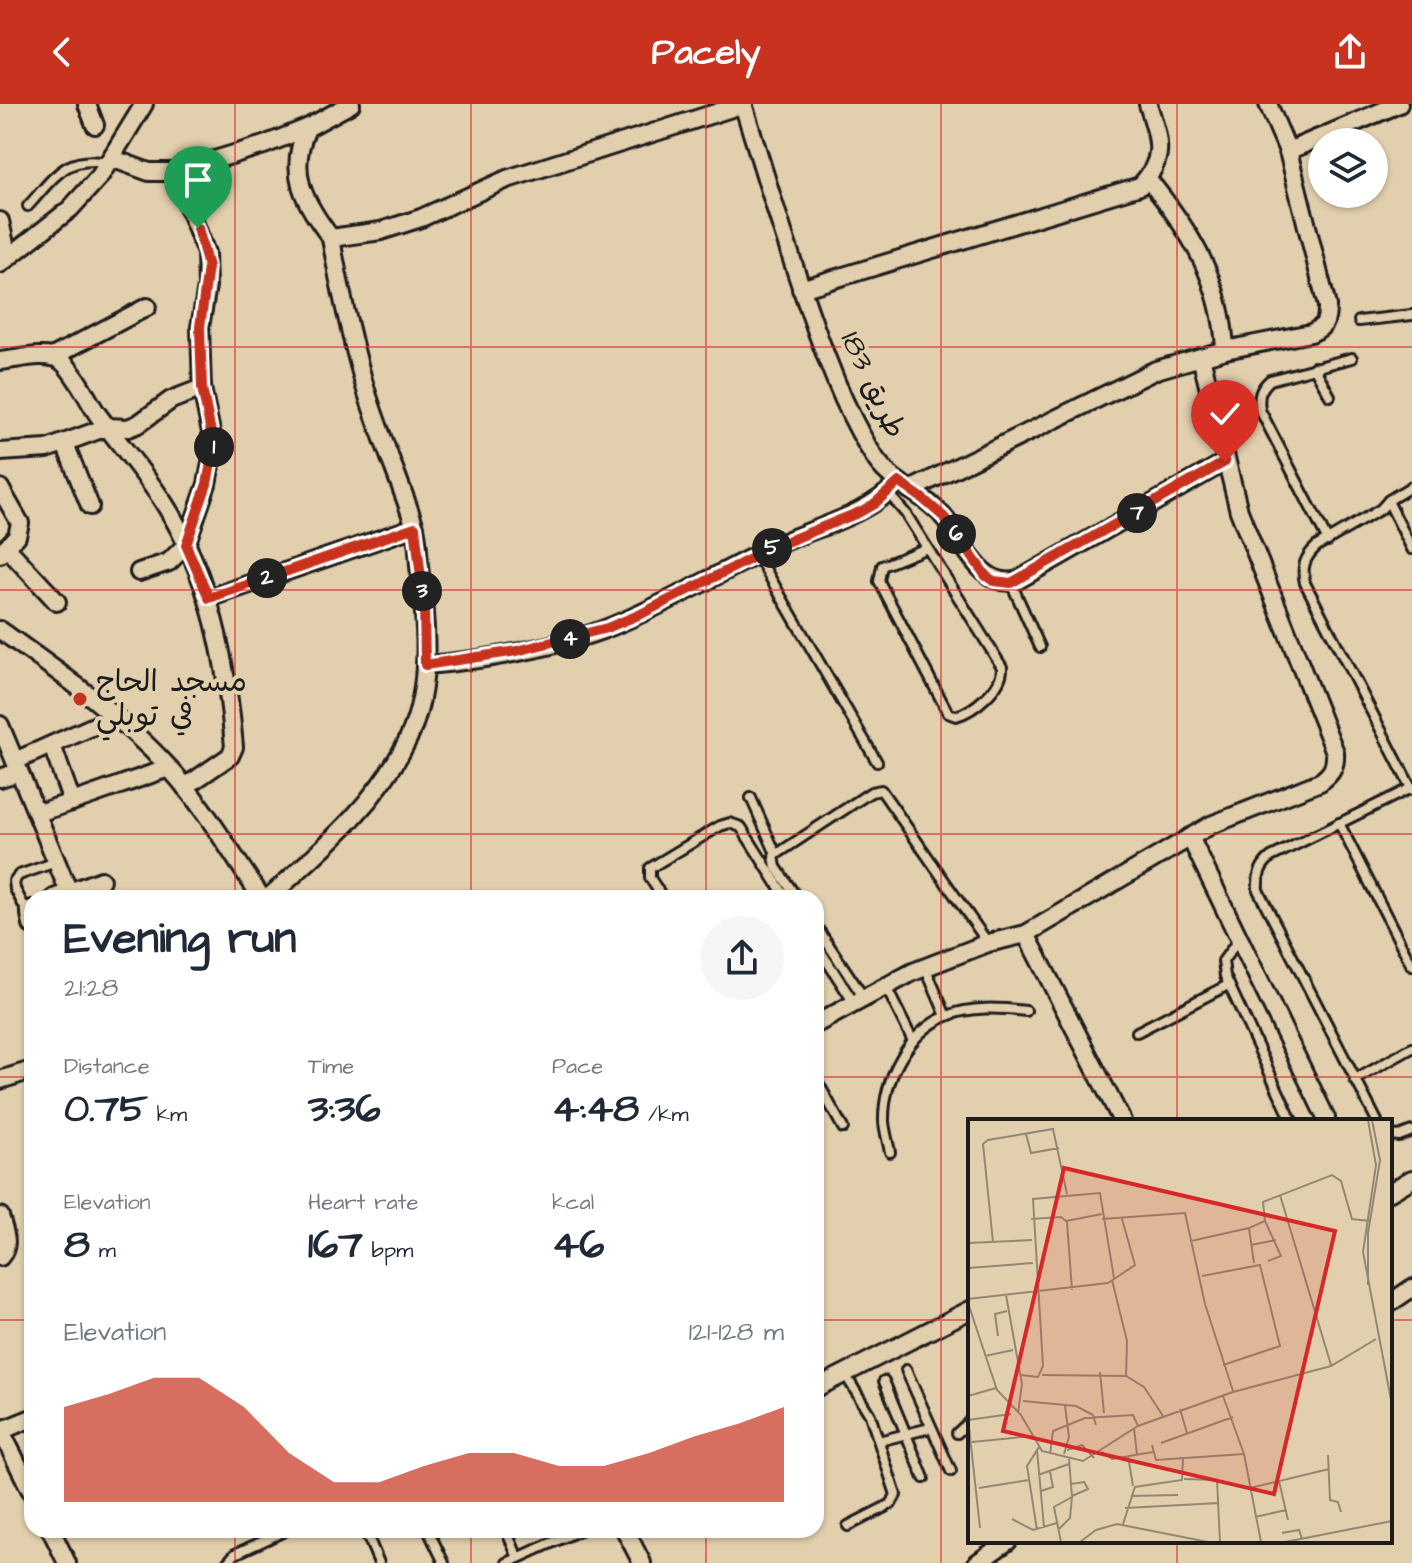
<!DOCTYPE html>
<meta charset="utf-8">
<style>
:root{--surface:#fff;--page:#f6f6f7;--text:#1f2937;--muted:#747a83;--accent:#c8321e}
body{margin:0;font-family:"Architects Daughter","Playpen Sans Arabic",sans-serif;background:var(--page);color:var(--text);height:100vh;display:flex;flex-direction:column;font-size:30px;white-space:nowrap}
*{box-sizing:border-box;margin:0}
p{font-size:26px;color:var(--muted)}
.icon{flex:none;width:44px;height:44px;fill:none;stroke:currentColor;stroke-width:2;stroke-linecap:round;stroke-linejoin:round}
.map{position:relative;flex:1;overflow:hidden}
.details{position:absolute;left:24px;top:786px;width:800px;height:648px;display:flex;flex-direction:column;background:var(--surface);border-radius:24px;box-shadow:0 2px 6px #0004}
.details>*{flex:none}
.fabs{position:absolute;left:1308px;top:24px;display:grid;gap:16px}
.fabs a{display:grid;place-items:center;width:80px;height:80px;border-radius:50%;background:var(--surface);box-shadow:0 2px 6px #0004;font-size:40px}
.pin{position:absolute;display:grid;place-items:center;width:68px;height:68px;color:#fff;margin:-82px -34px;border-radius:50% 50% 50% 0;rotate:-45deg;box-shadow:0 0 8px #0007}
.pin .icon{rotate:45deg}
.km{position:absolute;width:40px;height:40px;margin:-20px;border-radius:50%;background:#222;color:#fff;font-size:22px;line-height:40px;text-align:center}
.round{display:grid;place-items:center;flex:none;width:84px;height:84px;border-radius:42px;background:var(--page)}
.summary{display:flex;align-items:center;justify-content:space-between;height:136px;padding:0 40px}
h1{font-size:44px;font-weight:800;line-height:60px}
.metrics{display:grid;grid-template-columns:repeat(3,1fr);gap:12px;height:136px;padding:8px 40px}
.metrics div{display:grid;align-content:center}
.metrics b{font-size:40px;font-weight:800}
.metrics small{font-size:22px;font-weight:400}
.metrics p{font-size:22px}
.chart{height:224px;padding:16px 40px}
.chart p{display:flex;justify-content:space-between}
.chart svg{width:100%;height:144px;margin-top:8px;fill:var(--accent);opacity:.7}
header{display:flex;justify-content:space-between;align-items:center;height:104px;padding:0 40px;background:var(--accent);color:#fff;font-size:36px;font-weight:800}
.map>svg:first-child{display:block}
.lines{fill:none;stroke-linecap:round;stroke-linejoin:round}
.lane-casing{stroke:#1c1c1c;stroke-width:14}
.street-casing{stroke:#1c1c1c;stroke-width:22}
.lane{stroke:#e2cfad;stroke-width:8}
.street{stroke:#e2cfad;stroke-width:16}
.route-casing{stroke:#fff;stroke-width:16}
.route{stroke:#c8321e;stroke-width:10}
.grid{fill:none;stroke:#d62828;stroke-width:2;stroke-opacity:0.55}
.poi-dot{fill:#c8321e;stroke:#e2cfad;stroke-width:3}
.labels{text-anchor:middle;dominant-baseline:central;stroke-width:8;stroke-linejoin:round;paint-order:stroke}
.street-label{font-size:30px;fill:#1c1c1c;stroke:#e2cfad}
.poi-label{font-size:30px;fill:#1c1c1c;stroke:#e2cfad;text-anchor:start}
.inset-road{fill:none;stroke:#938773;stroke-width:2}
.view{fill:#d62828;fill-opacity:0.15;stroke:#d62828;stroke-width:4}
.inset-edge{fill:none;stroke:#1c1c1c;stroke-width:4}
</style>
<header><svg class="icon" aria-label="back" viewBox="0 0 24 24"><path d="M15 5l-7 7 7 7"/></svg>Pacely<svg class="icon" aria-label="share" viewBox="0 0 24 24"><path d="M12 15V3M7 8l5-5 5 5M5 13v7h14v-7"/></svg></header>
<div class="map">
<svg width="1412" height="1459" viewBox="0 0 1412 1459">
<rect width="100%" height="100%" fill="#e2cfad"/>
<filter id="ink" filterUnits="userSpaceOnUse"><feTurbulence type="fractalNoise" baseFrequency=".0125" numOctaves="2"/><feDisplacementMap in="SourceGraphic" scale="16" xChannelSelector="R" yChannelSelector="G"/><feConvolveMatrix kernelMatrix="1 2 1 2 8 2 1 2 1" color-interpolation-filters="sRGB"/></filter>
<g filter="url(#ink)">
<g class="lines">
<g class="lane-casing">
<g id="lane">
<path d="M28,102C54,74 65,50 108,59"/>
<polyline points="1359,217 1412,211"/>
<polyline points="1314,263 1330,292"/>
<path d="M888,389L906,410L1002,563C1003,583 974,607 956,612L948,609L879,477L882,462L927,444"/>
<polyline points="1388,397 1412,445"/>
<path d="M1328,437L1260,306C1258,292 1260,285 1270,276L1352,254"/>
<polyline points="757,451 877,658"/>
<polyline points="1011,479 1040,543"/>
<path d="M1412,686L1305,479C1301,463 1305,453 1317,442L1381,405L1389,396L1412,382"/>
<polyline points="751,694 776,750"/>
<polyline points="1339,719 1412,862"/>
<polyline points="663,794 650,774 650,764 720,722 730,719 741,723 786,794"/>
<polyline points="797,794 776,763 774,752 871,688 881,686 988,839"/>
<polyline points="29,812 15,785 14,777 19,771 56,758"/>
<polyline points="816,822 864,894"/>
<polyline points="1239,835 1223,857 1225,872 1292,1017"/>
<polyline points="816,840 854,899"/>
<polyline points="925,863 946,912"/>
<polyline points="886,883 913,937"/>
<polyline points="1137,928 1228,881"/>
<polyline points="816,975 843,1024"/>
<polyline points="1355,976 1412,944"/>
<path d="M1377,1017L1258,786C1257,772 1260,762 1271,753L1411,684"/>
<polyline points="1390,1031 1399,1032 1412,1027"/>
<path d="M890,1048C888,1038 885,1028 884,1018C883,977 907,928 947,912C971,902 1000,904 1026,907"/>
<polyline points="906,1266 951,1367"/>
<polyline points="845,1270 870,1311 896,1391 891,1400 848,1422"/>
<polyline points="884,1277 924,1374"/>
<polyline points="957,1329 970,1317"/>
<polyline points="879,1337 930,1324"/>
<polyline points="365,1426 379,1459"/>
<polyline points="428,1426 444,1459"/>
<polyline points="506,1426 518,1454"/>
<polyline points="227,1459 235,1450 287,1426"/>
<polyline points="507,1459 580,1426"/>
</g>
</g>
<g class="street-casing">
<g id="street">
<polyline points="87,0 95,21"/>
<path d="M743,0C767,77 790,155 818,231C834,274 851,318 877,357C895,382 927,391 946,416C964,439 982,487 1018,476L1225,358"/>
<path d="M307,24C287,69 304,98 331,134L381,127L421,114L507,75L744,0"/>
<polyline points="1288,47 1399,0"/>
<polyline points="111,54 149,68 175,68 264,41 307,24 351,0"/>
<path d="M1147,74C1190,126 1222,177 1225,246"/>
<polyline points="0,117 8,154"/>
<polyline points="0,160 70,105 100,72 144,0"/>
<path d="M801,185L1140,82C1168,53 1158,34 1148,0"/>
<polyline points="52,253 147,203"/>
<path d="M0,257C16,256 45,247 60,256C74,265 88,297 98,311C120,341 144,368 164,399C210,471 227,559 234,643L230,652L185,683"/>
<polyline points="65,340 90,402"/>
<polyline points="0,348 47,345 107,323 128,324 138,320 171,296 202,284"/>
<polyline points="0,384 20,419 17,432 0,450"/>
<path d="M910,386L1156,266L1225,246L1311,229C1326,222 1327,218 1327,202L1288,47L1268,0"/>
<polyline points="6,443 57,498"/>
<polyline points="139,468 169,458 186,441 207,380 214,343 202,284 200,223 207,182 206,149 175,68"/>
<polyline points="209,494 415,423"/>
<path d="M0,526C59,568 121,611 170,665C205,703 232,751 262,794"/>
<path d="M425,561C479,557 560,543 610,523C666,501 720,468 775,442C818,422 865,413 899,378"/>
<polyline points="0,621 69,788"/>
<polyline points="52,641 72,698"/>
<polyline points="15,657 114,613"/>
<polyline points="0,674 19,668"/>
<path d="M37,709C82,696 124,679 169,664"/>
<polyline points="1190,733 1326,1014"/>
<polyline points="54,794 101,776"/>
<path d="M268,794C320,747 377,700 408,635C433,583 426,517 419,462C418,448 418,433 414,420C398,371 377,325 363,276C350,229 339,182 331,134"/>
<polyline points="32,805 30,810 32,821"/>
<polyline points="1026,830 1122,1017"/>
<path d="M816,920L913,868L988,839L1026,830L1211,721L1320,678C1332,670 1336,662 1335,648L1239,407L1201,253"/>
<polyline points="0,976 32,966"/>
<polyline points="1390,1088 1412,1075"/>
<path d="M0,1112C4,1127 11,1141 0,1153"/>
<polyline points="1390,1199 1412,1184"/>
<polyline points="816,1284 970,1206"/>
<polyline points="0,1327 32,1314"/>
<polyline points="1,1327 32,1389"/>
<polyline points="51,1426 67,1459"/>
<polyline points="625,1426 642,1459"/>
<polyline points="977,1459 1008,1437"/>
</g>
</g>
<use href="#lane" class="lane"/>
<use href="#street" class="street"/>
</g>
</g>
<g class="lines" filter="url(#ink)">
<g class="route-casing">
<polyline id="route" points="198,124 208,163 200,223 202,284 214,343 207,380 186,441 209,494 415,423 424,499 425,561 517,547 607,524 641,510 776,442 860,408 874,400 899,378 922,394 944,413 986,472 994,477 1011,479 1225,358"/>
</g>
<use href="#route" class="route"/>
</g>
<path class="grid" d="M235,0V794M471,0V794M706,0V794M941,0V1459M1177,0V1017M0,243H1412M0,486H1412M0,730H1412M0,973H32M816,973H1412M0,1216H32M816,1216H970M1390,1216H1412M235,1426V1459M471,1426V1459M706,1426V1459M1177,1437V1459"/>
<circle class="poi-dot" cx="80" cy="595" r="8"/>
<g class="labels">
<g class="street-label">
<text transform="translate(873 281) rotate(65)">طريق 183</text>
</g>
<g class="poi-label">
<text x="96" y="578">مسجد الحاج<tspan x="96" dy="34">في توبلي</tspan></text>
</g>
</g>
<g transform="translate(968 1015)">
<rect width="424" height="424" fill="#e2cfad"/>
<path class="inset-road" d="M400,1L408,46L395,133L424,286M58,15L63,34L91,29M312,76L363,246M63,100L93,98L99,103L104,171M134,100L217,94L237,185L265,272M98,102L134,95M297,102L313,137L300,142M223,122L281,109M25,123L15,25L20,21L85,10L99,75M0,124L64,121M283,126L308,121M286,144L281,109L297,102L295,83L364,56L373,62L384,100L402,102M0,149L65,144M234,157L292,146L312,227L255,246M144,161L159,222L158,257M400,166V114L412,41L404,1M38,176L54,265L50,294M0,180L140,164L167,146L154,100M0,184L29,271L53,296L74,332L115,342L170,307L265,273L363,247L408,220M30,217L27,195L39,192M17,237L45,231M132,253L136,294M53,256L70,258L75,247L65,80L132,74L146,159M74,256L158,257L176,268L195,297M0,277L28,269M255,277L276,335L293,423M55,282L108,287L125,296L128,306M212,290L219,314M0,299L12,409M0,301L43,295M166,309L169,336M4,323L64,317M193,324L265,298M184,326L188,341L276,335M69,331L76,408M99,331L114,326L126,339M134,333L144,340L185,333M82,335L85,312L117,299L165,296L170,307M96,335L101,318L97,287M360,336L362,381L370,383L373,393M160,337L165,367M70,356L101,345M216,360L249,361L252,423M311,362L320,401M103,365L116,363L120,370L104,377M11,369L61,361M282,369L361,350M73,372L85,368L82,353M163,377L210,376M157,389L251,384M287,398L318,391M44,400L65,411L89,404M155,405L167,368L214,361L215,338M91,410L102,399L104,378M69,411L59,347L71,328M314,414L331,411L334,420M93,423L86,388L104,378L101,340M112,423L128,411L149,405L240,423M317,423L424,402"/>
<path class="view" d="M96,49L367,112L306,375L35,312Z"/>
<rect width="424" height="424" class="inset-edge"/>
</g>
</svg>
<div class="fabs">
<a><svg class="icon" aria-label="layers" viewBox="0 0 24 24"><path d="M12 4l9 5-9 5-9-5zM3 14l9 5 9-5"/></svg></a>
</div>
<div class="pin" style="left:198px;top:124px;background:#1e9e55"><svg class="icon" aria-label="arrive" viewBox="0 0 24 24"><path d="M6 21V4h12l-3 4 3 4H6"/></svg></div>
<div class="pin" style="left:1225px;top:358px;background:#d93025"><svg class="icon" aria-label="check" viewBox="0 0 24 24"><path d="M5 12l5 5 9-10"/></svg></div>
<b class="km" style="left:214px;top:343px">1</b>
<b class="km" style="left:267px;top:474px">2</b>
<b class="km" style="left:422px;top:487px">3</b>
<b class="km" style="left:570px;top:535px">4</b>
<b class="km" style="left:772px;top:444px">5</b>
<b class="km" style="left:956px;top:430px">6</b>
<b class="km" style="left:1137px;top:409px">7</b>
<section class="details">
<div class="summary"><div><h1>Evening run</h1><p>21:28</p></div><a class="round"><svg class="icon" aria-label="share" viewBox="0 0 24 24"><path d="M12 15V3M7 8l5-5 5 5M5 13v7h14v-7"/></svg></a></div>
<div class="metrics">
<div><p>Distance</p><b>0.75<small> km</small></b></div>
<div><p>Time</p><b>3:36</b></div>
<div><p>Pace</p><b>4:48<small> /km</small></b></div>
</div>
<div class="metrics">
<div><p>Elevation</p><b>8<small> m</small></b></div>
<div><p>Heart rate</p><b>167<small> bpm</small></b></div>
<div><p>kcal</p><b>46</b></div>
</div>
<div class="chart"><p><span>Elevation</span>121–128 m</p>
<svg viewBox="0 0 160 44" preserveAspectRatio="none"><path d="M0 44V15L10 11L20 6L30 6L40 15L50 29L60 38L70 38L80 33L90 29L100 29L110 33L120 33L130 29L140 24L150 20L160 15V44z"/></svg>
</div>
</section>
</div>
